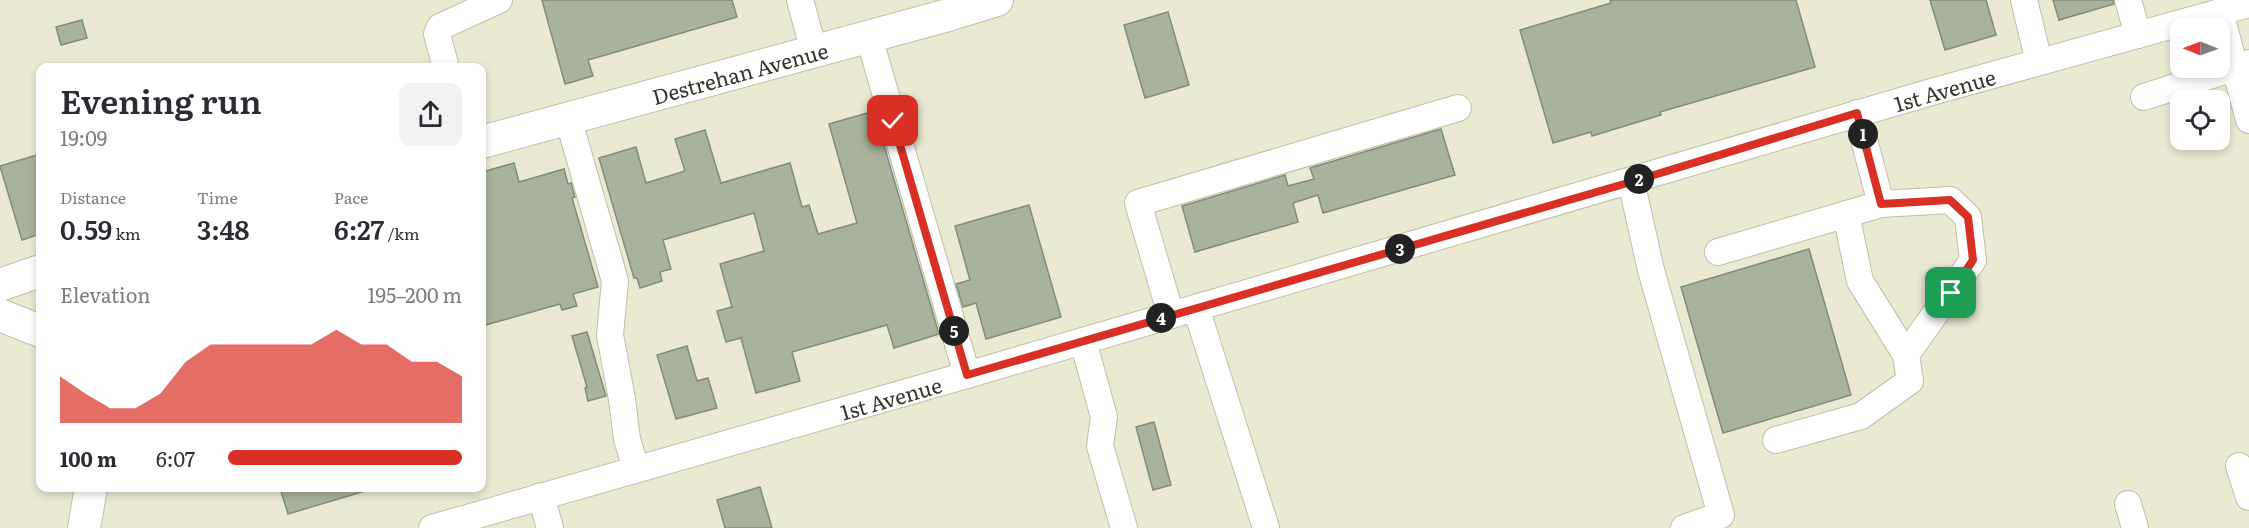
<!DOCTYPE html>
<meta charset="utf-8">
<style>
:root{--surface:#fff;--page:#f2f2f3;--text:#2b2b33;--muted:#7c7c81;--accent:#d93025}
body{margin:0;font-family:Literata,serif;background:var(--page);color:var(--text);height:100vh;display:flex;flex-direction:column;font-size:22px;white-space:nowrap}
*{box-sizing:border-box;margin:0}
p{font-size:20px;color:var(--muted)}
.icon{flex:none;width:33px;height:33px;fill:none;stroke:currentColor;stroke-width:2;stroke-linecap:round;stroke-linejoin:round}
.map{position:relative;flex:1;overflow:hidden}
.sheet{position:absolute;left:36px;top:63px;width:450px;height:429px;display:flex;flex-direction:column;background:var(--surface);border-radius:12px;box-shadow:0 3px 9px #0003}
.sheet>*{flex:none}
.needle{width:39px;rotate:271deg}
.buttons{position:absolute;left:2170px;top:18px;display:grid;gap:12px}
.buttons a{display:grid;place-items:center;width:60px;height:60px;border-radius:12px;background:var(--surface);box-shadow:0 3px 9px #0003;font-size:30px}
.pin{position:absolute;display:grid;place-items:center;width:51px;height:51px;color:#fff;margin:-26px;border-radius:12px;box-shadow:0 3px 9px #0006}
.km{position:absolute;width:30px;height:30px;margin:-15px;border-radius:50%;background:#222;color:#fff;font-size:16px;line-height:30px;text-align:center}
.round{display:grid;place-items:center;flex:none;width:63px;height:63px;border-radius:12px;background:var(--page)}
.summary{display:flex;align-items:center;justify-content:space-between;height:102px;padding:0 24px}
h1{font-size:33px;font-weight:600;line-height:45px}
.stats{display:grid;grid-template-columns:repeat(3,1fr);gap:9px;height:102px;padding:6px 24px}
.stats div{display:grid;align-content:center}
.stats b{font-size:26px;font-weight:600}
.stats small{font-size:16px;font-weight:400}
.stats p{font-size:16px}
.chart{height:168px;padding:12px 24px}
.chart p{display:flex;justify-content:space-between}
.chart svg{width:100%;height:108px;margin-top:6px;fill:var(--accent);opacity:.7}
ul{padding:0 24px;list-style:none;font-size:20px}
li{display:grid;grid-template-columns:96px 72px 1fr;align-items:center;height:45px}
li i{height:15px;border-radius:8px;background:var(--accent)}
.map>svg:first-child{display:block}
.building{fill:#a8b29d;stroke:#828c78;stroke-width:1.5}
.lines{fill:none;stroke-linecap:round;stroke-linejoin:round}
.minor-casing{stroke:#bfbfa8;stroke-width:28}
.major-casing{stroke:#bfbfa8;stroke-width:34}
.minor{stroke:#fff;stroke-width:26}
.major{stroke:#fff;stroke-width:32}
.route-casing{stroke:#fff;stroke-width:12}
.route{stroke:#d93025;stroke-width:8}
.labels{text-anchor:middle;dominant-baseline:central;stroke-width:6;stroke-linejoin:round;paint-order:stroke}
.street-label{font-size:21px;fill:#34342b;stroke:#f8f7df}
</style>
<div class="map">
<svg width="2249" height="528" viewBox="0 0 2249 528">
<rect width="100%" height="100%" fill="#eae9d2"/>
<g class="building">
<polygon points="542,0 732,0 737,17 588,60 593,76 565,84"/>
<polygon points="1610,0 1796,0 1815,67 1660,112 1661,115 1592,136 1591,132 1553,143 1520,30 1611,3"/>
<polygon points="1930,0 1986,0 1996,35 1945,50"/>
<polygon points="2053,0 2113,0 2114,4 2059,20"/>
<polygon points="1168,12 1189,85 1145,98 1124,25"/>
<polygon points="82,20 87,38 61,45 56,27"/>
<polygon points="874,111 939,334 894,348 887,325 792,352 800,381 756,393 741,338 726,342 717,311 732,307 720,264 764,251 754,213 663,240 671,269 660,272 662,281 640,288 637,278 634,278 599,158 636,147 646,183 685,171 675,139 705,130 721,183 790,163 802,207 809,205 818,234 857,223 829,124"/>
<polygon points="1441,129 1455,175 1323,213 1318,195 1293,203 1298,222 1195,252 1182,206 1285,175 1288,186 1314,179 1310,168"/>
<polygon points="40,154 40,234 22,240 0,166"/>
<polygon points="514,163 519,182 564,169 568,184 571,183 575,197 572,198 598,287 573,294 577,306 562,310 560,304 482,326 482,271 485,269 482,256 482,172"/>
<polygon points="1029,205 1061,317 986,339 976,303 963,307 956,284 970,280 955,226"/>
<polygon points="1809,249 1851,395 1723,433 1681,287"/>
<polygon points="587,332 606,396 588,401 585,388 587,387 572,336"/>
<polygon points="687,346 697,381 708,378 717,408 676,419 657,355"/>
<polygon points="1154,422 1171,485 1153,490 1136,427"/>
<polygon points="760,487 772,528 725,528 717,500"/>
<polygon points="280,488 364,488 365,491 288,514"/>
</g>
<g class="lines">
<g class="minor-casing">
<g id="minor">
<polyline points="800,0 814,51"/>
<polyline points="2024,0 2039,62"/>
<polyline points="2128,0 2138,35"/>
<polyline points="2220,12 2249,120"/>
<polyline points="869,37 967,375"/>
<polyline points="446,68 437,34 440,27 499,0"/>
<polyline points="2144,97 2249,63"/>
<polyline points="568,118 615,281 610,335 622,399 627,439 636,469"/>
<polyline points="1631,181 1651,270 1721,515 1684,528"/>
<polyline points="1881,204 1950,200 1968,217 1973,260 1906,355"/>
<polyline points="1718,252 1881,204 1857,113"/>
<polyline points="1196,308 1266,528"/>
<polyline points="1171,315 1138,203 1458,108"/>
<polyline points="1083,341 1104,417 1100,446 1124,528"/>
<polyline points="1776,440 1861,416 1910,381 1906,355 1860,281 1846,214"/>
<polyline points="2239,466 2249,497"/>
<polyline points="541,496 550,528"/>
<polyline points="2128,504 2135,528"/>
<path id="s1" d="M432,528L967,375L1928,93L2249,4"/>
</g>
</g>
<g class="major-casing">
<g id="major">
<path id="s2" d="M482,142L948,15L997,0"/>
<polyline points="0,285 40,271"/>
<polyline points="0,315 40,331"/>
<polyline points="84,528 91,488"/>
</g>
</g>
<use href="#minor" class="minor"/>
<use href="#major" class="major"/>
</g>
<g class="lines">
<g class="route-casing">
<polyline id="route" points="893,121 967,375 1631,182 1857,113 1881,204 1950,200 1968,217 1973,260 1951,293"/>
</g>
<use href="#route" class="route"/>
</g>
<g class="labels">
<g class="street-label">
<text stroke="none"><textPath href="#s2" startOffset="267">Destrehan Avenue</textPath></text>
<text stroke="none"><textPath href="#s1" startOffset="1575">1st Avenue</textPath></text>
<text stroke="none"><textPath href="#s1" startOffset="477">1st Avenue</textPath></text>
</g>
</g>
</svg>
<div class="buttons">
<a><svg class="needle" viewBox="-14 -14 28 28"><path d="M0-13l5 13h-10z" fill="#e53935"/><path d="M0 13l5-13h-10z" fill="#7c7c81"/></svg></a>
<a><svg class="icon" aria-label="locate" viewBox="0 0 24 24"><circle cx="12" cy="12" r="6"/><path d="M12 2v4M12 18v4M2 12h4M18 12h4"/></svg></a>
</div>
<div class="pin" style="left:1951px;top:293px;background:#1e9e55"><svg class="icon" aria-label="arrive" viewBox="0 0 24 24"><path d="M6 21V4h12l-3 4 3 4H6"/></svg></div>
<div class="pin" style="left:893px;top:121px;background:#d93025"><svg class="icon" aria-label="check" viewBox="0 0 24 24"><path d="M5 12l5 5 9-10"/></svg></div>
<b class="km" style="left:1863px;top:134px">1</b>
<b class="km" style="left:1639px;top:179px">2</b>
<b class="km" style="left:1400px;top:249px">3</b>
<b class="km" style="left:1161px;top:318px">4</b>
<b class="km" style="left:954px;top:331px">5</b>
<section class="sheet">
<div class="summary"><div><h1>Evening run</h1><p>19:09</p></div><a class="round"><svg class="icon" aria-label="share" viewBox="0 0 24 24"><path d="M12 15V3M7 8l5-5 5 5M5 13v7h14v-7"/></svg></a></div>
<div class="stats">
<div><p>Distance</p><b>0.59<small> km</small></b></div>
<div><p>Time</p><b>3:48</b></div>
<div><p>Pace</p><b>6:27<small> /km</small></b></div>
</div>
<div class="chart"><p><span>Elevation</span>195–200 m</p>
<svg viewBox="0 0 160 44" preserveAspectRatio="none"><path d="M0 44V25L10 32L20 38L30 38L40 32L50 19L60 12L70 12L80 12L90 12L100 12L110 6L120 12L130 12L140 19L150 19L160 25V44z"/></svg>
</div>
<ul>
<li><b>100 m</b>6:07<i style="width:100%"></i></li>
</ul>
</section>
</div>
